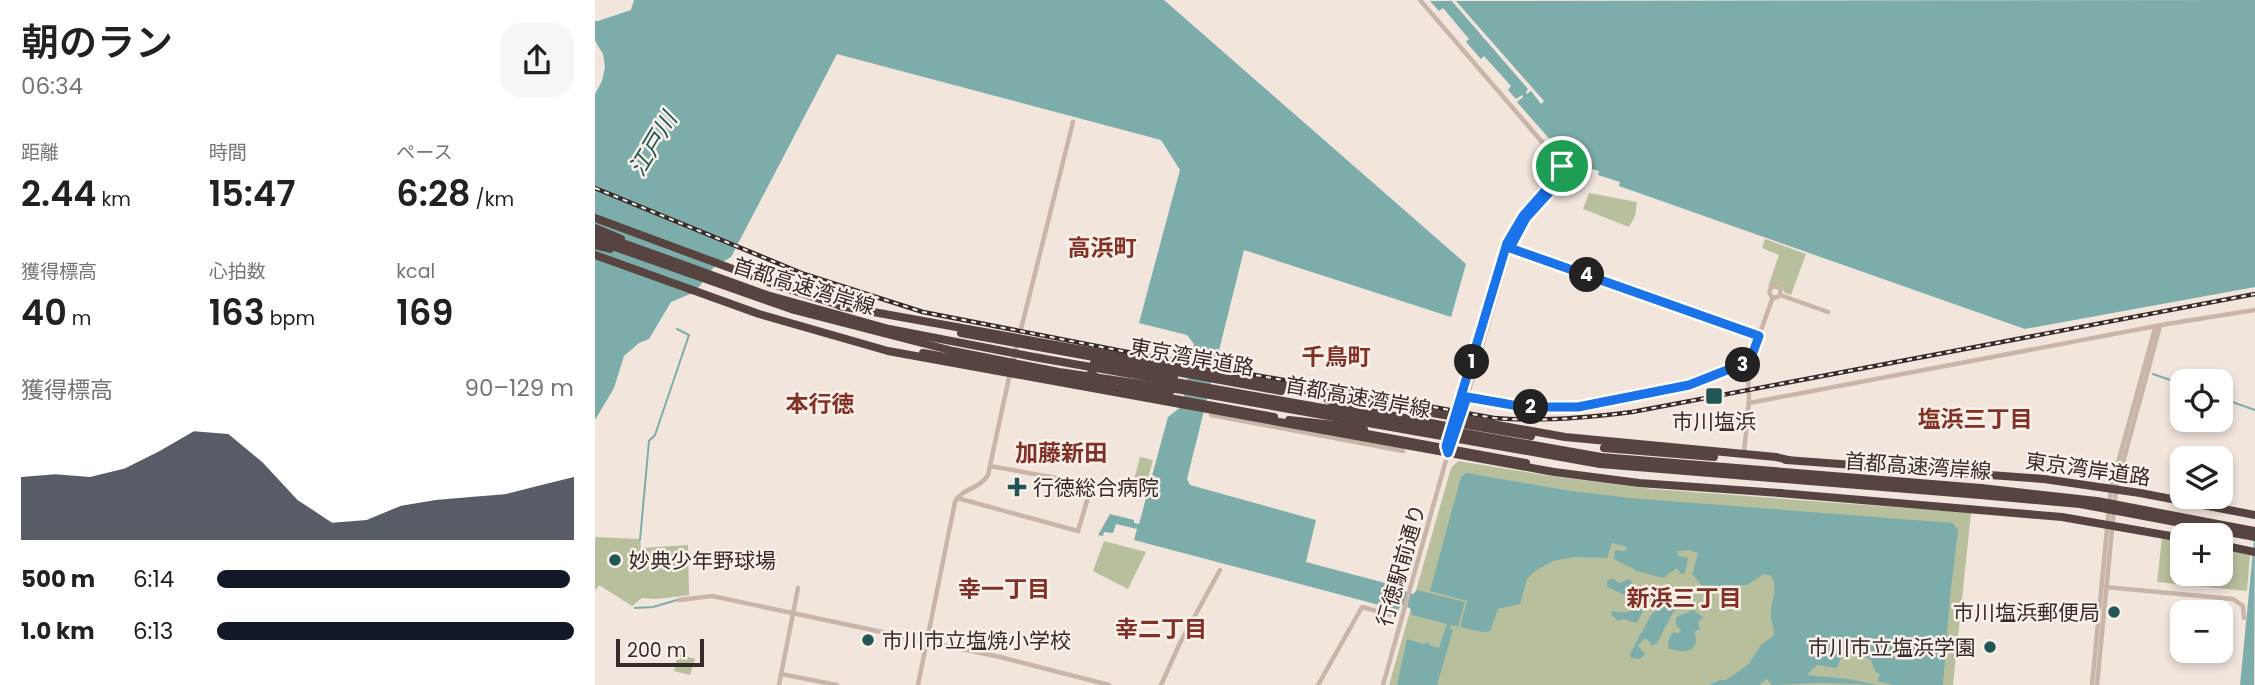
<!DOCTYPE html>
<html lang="ja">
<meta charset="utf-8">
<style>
:root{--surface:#fff;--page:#f6f6f6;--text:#202124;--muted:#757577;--accent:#111827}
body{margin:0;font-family:Poppins,"Noto Sans JP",sans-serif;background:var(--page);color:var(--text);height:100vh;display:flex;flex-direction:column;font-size:26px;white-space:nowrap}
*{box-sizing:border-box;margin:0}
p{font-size:23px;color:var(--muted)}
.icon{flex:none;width:38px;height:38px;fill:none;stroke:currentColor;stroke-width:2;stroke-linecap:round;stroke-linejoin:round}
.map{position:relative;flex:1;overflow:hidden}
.panel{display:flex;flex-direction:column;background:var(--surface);width:595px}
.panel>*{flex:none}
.tools{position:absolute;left:1575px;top:369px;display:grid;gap:14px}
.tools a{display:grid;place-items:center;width:63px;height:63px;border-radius:14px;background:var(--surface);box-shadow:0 4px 10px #0003;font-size:35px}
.scale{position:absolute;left:21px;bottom:18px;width:88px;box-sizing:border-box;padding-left:7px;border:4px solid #362b28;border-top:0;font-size:19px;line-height:24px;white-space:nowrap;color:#362b28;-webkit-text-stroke:5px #f9f0e9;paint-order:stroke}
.pin{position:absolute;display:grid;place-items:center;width:60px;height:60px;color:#fff;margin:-30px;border:4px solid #fff;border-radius:50%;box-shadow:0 2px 7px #0007}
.km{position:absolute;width:35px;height:35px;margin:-18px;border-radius:50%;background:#222;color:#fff;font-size:19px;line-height:35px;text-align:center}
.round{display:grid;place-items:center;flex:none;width:74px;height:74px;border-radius:21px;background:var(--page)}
.head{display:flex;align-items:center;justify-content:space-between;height:119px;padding:0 21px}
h1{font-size:38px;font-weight:600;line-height:52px}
.figures{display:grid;grid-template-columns:repeat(3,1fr);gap:10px;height:119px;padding:7px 21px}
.figures div{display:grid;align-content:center}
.figures b{font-size:35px;font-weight:600}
.figures small{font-size:19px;font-weight:400}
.figures p{font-size:19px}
.chart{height:196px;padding:14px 21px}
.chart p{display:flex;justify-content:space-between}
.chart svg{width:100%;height:126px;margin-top:7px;fill:var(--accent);opacity:.7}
ul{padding:0 21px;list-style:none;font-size:23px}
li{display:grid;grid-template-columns:112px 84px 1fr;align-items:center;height:52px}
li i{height:18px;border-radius:9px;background:var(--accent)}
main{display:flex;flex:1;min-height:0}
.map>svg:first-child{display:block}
.green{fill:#b8bf9d}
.water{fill:#7dadaa}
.pier{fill:#f1e5dc}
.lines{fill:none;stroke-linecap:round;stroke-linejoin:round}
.stream{stroke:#7dadaa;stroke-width:2}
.minor{stroke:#c9b4a9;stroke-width:4.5}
.highway{stroke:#574440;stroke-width:8}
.rail-casing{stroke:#362b28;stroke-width:4.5}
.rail{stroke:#f9f0e9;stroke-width:2;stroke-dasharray:5;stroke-linecap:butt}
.highway-bridge{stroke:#574440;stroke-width:8}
.route-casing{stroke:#fff;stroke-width:14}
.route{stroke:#1a73e8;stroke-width:9}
.poi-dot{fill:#205653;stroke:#f9f0e9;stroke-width:2.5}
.labels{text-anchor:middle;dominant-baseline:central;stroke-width:5;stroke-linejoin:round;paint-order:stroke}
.street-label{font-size:21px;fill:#362b28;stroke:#f9f0e9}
.poi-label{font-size:21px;fill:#362b28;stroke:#f9f0e9;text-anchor:start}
.water-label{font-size:23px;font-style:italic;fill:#205653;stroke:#f9f0e9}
.neighbourhood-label{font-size:23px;font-weight:bold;fill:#813125;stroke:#f9f0e9}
</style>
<main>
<section class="panel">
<div class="head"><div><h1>朝のラン</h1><p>06:34</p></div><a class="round"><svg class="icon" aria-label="share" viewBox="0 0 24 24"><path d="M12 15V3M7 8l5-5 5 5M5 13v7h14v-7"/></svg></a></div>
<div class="figures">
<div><p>距離</p><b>2.44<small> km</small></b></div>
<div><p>時間</p><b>15:47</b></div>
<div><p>ペース</p><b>6:28<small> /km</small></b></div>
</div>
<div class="figures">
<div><p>獲得標高</p><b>40<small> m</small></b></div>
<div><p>心拍数</p><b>163<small> bpm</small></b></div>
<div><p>kcal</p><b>169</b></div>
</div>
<div class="chart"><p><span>獲得標高</span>90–129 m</p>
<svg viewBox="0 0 160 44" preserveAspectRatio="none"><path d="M0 44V22L10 21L20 22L30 19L40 13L50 6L60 7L70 17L80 30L90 38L100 37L110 32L120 30L130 29L140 28L150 25L160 22V44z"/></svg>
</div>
<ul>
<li><b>500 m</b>6:14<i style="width:99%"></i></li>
<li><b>1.0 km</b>6:13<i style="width:100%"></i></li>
</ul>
</section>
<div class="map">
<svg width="1660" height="685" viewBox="0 0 1660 685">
<rect width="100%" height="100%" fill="#f1e5dc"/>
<g class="green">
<polygon points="994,193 1042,202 1040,216 1034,227 988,209"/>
<polygon points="1170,239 1211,254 1196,295 1190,293 1183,284 1173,287 1184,255 1167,248"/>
<polygon points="545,457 558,460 548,497 535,495"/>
<polygon points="863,461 962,477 1058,489 1376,513 1358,685 794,685 856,468"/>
<polygon points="0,537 45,539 46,548 93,545 94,595 62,599 47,598 37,606 4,585 0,591"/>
<polygon points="1567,537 1587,542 1587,574 1626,574 1626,549 1655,555 1652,591 1562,582"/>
<polygon points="509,541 551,552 533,589 498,571"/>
<polygon points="83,654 100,659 95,675 79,671"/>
</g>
<g class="water">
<polygon points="39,0 569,0 871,264 856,317 649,250 592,479 595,485 721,520 711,562 809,588 809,591 818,594 822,590 870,602 863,627 856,625 855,629 858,630 842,685 802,685 812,639 828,644 834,642 835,645 844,648 852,624 817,615 815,608 807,605 803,610 539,540 542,529 521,524 518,533 509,532 508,536 503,535 515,514 539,520 539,523 544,524 573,417 587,406 599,344 592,335 544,323 585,170 566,140 242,54 136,257 118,268 100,292 76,302 54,339 44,343 29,356 19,388 0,420 0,94 7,81 10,67 8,54 0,41 0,21 3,21 36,10"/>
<polygon points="1660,0 1660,287 1430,329 1024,186 1025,182 1003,175 1004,171 989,167 988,168 982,167 981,169 922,102 928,97 927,95 921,99 913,90 916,86 889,56 886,59 871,42 874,39 848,8 844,11 835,1"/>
<path d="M871,473L976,491L1035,498L1358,523L1363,530L1355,597L1348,685H1298L1282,681L1285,675L1280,671L1276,660C1268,654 1256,652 1247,656L1242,668L1222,665L1212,675L1253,679L1283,685L1225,683L1177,685L1172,679L1164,685H1114L1125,680H1131L1154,664L1166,645L1179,635C1179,628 1177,624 1176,617C1174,603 1185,589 1176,576L1169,574L1152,585L1108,587L1097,574L1103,553L1094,550L1082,551L1083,556L1093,558L1090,573L1086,574L1082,568L1068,578L1042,571L1019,559L1020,550L1030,551L1032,547L1017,543L1012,558L979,557L958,561L940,571L932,579L925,604L903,609L895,631L888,632L865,627L872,601L835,591L866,477Z"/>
<polygon points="1660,530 1659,685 1645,685"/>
<polygon points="1016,578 1025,583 1033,579 1036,580 1039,596 1045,585 1057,592 1042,623 1028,619 1023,621 1016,614 1017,611 1033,613 1039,599 1012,587 1012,582"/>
<polygon points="1069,603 1080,609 1062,643 1057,646 1052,639 1049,639 1043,646 1050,654 1045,659 1036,658 1035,654 1056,615"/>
<path d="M1098,610L1108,617L1103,622L1105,629L1099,632C1107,653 1088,653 1074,649C1072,642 1074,636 1079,632L1083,634L1086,630L1081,625V617Z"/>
</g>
<polygon class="pier" points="856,0 860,0 949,101 946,104 936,91 932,94 931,92 933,89"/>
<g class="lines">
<g class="stream">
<polyline points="1558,374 1587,384"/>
<polyline points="1626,398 1660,410"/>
<polyline points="45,540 54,441 60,435 94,335 82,329"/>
<polyline points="40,608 58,607 82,600"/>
</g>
<g class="minor">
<polyline points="825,0 972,171 969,177 931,218 917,242 866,418"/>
<polyline points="914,248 1164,336"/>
<circle cx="1180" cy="292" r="5.5"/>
<polyline points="1185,295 1233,312"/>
<polyline points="417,365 478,122"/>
<polyline points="872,397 929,407 983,406 1094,385 1145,365 1153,366"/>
<polyline points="1154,403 1572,324 1660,310"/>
<polyline points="616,415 808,451"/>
<polyline points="859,419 912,243 928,216 965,174 967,164"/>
<polyline points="1149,453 1154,400 1153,366 1178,297"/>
<polyline points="395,466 522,489"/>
<polyline points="362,498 483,531 497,484"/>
<polyline points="1510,587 1638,599 1648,606 1649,618"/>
<polyline points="84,600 117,596 405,657 514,685"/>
<polyline points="186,674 242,685"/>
<polyline points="184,685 203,588"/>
<path d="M323,685L360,502C367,488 385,489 393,475L415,373"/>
<polyline points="566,685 585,643 625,570"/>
<polyline points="723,685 767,607 799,616"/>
<polyline points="788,685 853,453 860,437"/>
<polyline points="1497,685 1516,488 1560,328"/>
<polyline points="1502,685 1521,488 1565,326"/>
</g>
<g class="highway">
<polyline points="0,218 181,285 250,307"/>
<polyline points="0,228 26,239"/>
<polyline points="0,245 15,249"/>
<polyline points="0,255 164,314 293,351 959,472 1044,483 1186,493"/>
<polyline points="245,306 970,437 1181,457 1193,460"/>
<polyline points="503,379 496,373 499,363 568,375"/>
<polyline points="530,385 575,392 579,377 568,373"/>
<polyline points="733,400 740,404 773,411"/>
<polyline points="694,420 749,426"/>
<polyline points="1009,448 1119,457"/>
<polyline points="1006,457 1386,488"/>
<polyline points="1191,460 1449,479 1545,493 1660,515"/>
<polyline points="1005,464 1385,495"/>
<polyline points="1184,493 1467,517 1587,538"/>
<polyline points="1626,545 1660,552"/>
</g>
<g class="rail-casing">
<path id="rail" d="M0,188L209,274L328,312L527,351L899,418C946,422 991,418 1037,412L1660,294"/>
</g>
<use href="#rail" class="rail"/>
<g class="highway-bridge">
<polyline points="0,233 172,295 294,329 439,357 1006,457"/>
<polyline points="0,240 199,310 358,351 464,372 587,390 1005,464"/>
<polyline points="366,333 686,391"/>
<polyline points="328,353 679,417"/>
<polyline points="773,411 862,428"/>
<polyline points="855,422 936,436"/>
<polyline points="749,426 769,430"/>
<polyline points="761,432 931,463"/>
<polyline points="1386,488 1502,501 1660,531"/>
<polyline points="1385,495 1485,504 1660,537"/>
</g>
</g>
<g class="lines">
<g class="route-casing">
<polygon id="route" points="967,163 971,169 971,174 931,218 915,248 1164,336 1153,366 1145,365 1094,385 983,407 929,407 872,397 853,453 851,446 912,243 928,216 965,174"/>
</g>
<use href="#route" class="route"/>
</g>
<g class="poi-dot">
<rect x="1110" y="387" width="18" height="18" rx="3.5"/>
<path d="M418.5 476.5h7v7h7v7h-7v7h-7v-7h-7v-7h7z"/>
<circle cx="20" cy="560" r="7"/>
<circle cx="1519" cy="612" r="7"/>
<circle cx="273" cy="640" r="7"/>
<circle cx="1395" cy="647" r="7"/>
</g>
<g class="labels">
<g class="street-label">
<text transform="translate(209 286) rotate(17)">首都高速湾岸線</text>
<text transform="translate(597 357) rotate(10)">東京湾岸道路</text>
<text transform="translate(763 397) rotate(10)">首都高速湾岸線</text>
<text transform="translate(1323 466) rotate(4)">首都高速湾岸線</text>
<text transform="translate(1493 469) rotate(8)">東京湾岸道路</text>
<text transform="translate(806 565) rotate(-74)">行徳駅前通り</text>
</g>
<g class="poi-label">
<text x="1119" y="421" text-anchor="middle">市川塩浜</text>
<text x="438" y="487">行徳総合病院</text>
<text x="34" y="560">妙典少年野球場</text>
<text x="1505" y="612" text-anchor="end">市川塩浜郵便局</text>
<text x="287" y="640">市川市立塩焼小学校</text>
<text x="1381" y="647" text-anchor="end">市川市立塩浜学園</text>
</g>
<g class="water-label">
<text transform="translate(58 144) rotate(-59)">江戸川</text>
</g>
<g class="neighbourhood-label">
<text x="507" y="248">高浜町</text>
<text x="741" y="357">千鳥町</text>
<text x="225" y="404">本行徳</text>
<text x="1380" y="419">塩浜三丁目</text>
<text x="466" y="453">加藤新田</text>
<text x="409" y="589">幸一丁目</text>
<text x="1089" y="598">新浜三丁目</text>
<text x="566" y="629">幸二丁目</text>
</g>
</g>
</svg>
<div class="tools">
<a><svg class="icon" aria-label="locate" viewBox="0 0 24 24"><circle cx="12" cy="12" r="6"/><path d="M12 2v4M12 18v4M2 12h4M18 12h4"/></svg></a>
<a><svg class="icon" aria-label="layers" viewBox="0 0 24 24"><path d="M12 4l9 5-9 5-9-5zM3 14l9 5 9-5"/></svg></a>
<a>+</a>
<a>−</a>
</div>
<div class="scale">200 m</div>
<div class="pin" style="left:967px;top:166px;background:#1e9e55"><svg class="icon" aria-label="arrive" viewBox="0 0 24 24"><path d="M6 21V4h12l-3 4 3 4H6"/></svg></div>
<b class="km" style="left:877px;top:362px">1</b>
<b class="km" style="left:936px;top:407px">2</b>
<b class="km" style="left:1148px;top:365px">3</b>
<b class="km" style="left:992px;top:275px">4</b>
</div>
</main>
